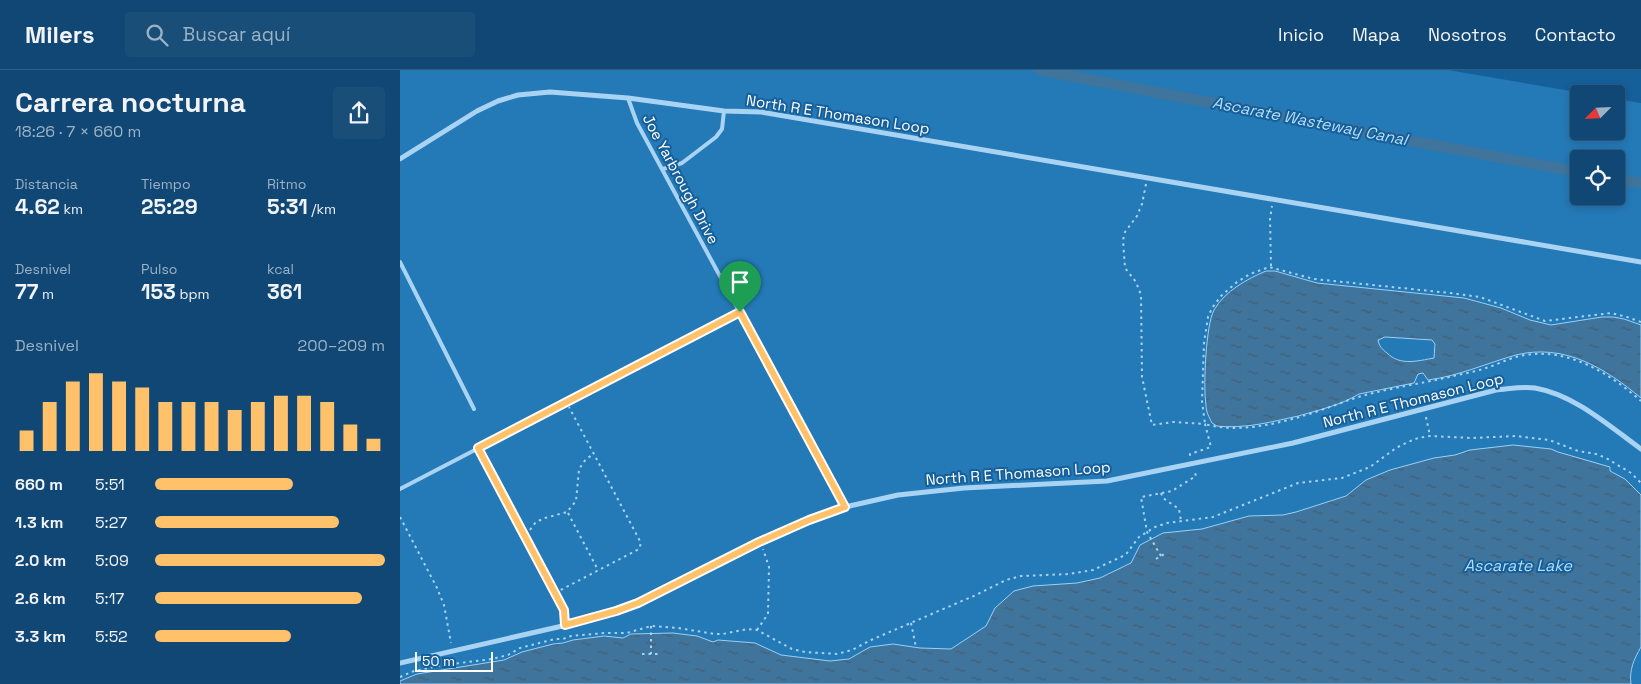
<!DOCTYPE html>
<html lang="es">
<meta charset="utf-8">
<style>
:root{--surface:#104774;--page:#194e79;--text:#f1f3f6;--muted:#9cb2c5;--line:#305f86;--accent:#ffc26b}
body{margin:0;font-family:"Space Grotesk",sans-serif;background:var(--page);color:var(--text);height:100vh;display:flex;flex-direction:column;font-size:19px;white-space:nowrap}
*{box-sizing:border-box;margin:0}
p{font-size:16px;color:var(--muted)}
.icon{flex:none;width:28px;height:28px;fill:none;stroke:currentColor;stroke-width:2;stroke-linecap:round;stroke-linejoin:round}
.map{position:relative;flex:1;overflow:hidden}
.details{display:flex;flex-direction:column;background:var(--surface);width:400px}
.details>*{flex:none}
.needle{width:32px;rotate:246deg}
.fabs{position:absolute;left:1170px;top:15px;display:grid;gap:10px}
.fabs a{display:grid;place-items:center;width:55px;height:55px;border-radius:5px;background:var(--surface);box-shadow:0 2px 8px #0003,0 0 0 1px var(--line);font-size:25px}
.scale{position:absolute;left:15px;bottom:12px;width:78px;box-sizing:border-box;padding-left:5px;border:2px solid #fff;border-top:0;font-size:14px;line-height:18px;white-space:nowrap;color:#fff;-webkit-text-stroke:4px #155f9a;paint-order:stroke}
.pin{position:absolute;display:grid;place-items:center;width:42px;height:42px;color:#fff;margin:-51px -21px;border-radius:50% 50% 50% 0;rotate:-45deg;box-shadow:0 0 5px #0007}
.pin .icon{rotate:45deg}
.round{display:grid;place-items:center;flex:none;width:52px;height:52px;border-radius:5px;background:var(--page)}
.summary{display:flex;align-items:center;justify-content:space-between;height:85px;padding:0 15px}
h1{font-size:28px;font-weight:800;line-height:38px}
.figures{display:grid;grid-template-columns:repeat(3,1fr);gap:8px;height:85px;padding:5px 15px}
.figures div{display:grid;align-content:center}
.figures b{font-size:21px;font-weight:800}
.figures small{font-size:14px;font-weight:400}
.figures p{font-size:14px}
.chart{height:140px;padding:10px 15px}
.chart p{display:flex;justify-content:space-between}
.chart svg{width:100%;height:90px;margin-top:5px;stroke:var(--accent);stroke-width:6}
ul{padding:0 15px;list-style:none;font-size:16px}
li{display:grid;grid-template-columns:80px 60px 1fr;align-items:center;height:38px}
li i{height:12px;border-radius:6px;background:var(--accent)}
header{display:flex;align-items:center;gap:30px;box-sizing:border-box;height:70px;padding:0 25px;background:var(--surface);border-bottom:1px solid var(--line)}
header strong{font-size:24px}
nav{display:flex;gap:28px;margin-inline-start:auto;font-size:18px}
.search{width:350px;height:45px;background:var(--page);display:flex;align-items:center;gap:12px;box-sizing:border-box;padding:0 18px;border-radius:5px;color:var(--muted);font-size:19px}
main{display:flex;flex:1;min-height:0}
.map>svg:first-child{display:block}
.green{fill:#2479b7;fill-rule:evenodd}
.water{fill:url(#water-ripples);stroke:#9bd0f5;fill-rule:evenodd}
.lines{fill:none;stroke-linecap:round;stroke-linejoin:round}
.canal{stroke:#3f749d;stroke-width:11}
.path{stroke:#a9d3f3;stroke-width:2;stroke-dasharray:2.5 4;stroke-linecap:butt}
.lane{stroke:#a9d3f3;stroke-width:4}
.street{stroke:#a9d3f3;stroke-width:5}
.route-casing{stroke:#fff;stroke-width:10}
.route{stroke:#ffc26b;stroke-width:6}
.labels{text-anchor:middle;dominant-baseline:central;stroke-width:4;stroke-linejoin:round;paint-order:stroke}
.street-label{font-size:15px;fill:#fff;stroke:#155f9a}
.water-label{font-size:16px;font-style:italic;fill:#b5ddf9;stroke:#155f9a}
</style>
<header>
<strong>Milers</strong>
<div class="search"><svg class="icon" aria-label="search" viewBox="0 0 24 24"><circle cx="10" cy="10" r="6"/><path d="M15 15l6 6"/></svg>Buscar aquí</div>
<nav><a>Inicio</a><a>Mapa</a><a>Nosotros</a><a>Contacto</a></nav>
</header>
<main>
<section class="details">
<div class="summary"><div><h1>Carrera nocturna</h1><p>18:26 · 7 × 660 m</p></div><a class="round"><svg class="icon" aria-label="share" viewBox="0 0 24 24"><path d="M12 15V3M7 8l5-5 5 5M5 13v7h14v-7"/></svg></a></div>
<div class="figures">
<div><p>Distancia</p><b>4.62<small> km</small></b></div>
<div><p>Tiempo</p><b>25:29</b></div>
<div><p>Ritmo</p><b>5:31<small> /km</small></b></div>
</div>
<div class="figures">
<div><p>Desnivel</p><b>77<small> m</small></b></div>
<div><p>Pulso</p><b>153<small> bpm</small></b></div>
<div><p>kcal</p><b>361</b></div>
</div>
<div class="chart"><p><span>Desnivel</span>200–209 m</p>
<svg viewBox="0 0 160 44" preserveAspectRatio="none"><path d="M5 44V34M15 44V20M25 44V10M35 44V6M45 44V10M55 44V13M65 44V20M75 44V20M85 44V20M95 44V24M105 44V20M115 44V17M125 44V17M135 44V20M145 44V31M155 44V38"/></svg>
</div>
<ul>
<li><b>660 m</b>5:51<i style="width:60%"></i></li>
<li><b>1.3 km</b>5:27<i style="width:80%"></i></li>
<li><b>2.0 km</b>5:09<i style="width:100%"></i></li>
<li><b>2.6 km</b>5:17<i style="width:90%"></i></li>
<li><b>3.3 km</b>5:52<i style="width:59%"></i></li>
</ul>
</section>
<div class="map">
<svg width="1241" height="614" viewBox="0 0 1241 614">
<defs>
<pattern id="water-ripples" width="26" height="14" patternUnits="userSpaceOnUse" patternTransform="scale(1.25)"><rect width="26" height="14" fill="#3f749d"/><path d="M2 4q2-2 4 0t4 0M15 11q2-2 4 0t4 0" fill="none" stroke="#465e70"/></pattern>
</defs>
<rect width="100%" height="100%" fill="#155f9a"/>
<path class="green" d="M0,0H1048L1188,24H1179V61H1216V29L1241,33V614H0ZM1179,89H1216V126H1179Z"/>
<g class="water">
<path d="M866,201H875L917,213L1064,228L1101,238L1130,250L1151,255L1202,247H1213L1224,249L1241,255V328C1205,298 1164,273 1116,285C1087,293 1059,306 1028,310L1023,303L1018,304L1014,313L959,324C941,335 919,340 898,346C871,352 845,359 817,356L812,353C809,347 806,342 806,335C803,317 806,254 814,240C825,221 847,209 866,201ZM985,267L1032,270L1035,274L1034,288C1017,291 1000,296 987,283C982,279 979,276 978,270Z"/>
<path d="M1113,375L1151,379L1158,382L1210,397V401L1225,409L1241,425V577C1234,589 1229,600 1231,614H0V611L17,604L104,590L122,582L153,574L163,573L173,570L204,566L223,568L231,564L273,563L297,566L313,572L318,570L355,573L381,585L430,591L449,589L470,577L493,574L520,578L551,579L586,556L595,538L614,521L633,516L677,513L700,508L731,493L740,475L763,463L802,459L849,446L883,445L896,442L946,426L966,410L990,400L1034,388L1055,385L1070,380Z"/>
</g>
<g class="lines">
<g class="canal">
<polyline points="640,0 995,68 1179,102"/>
<polyline points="1216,109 1241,113"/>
</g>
<g class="path">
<polyline points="746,114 742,134 737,146 725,162 723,170 725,198 736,212 741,225 742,307 752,355 773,352 805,354 811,377 790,384 790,386"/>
<polyline points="871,196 870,149 872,136"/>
<path d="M1241,252L1227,247L1211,243L1145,251L1080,227L1050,223L914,209L869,197L850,204L837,212L821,226L812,238L808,247L804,273L802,331L805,354C848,367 909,345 949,330C981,319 1016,315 1049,307C1061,304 1074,302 1086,298C1099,294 1111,287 1125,285C1169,278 1209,303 1241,331"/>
<polyline points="1026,347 1030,366"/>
<polyline points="81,383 164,540 164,548"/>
<polyline points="761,423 763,428 779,439 781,451"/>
<polyline points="168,443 198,500"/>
<polyline points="0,447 37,518 44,535 51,573"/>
<polyline points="126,465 136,452 145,448 167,442 176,431 179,399 186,389 194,384"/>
<polyline points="761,486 747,462 741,427 772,421 796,406 794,400"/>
<polyline points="756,489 766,483"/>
<polyline points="155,523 239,479 241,473 169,337"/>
<polyline points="511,553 516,577"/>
<polyline points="251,556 251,584"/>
<polyline points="357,560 368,544 369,497 363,479"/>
<polyline points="242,584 258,584"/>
<polyline points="0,607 14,601 44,595 92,589 108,585 120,578 155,569 163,569 171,566 205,563 227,563 251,556 278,558 315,564 323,564 347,559 357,560 392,579 405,582 437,584 452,580 471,570 576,525 606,510 621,506 669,504 693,500 723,486 727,483 739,467 755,457 767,453 813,447 898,413 942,408 970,397 996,378 1008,372 1018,368 1030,366 1072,368 1116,366 1149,370 1178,381 1196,384 1206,388 1231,403 1241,413"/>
</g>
<g class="lane">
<polyline points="228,28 237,53 445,437"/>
<polyline points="263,99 282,93 316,67 322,59 324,41"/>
<polyline points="0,192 74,339"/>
<polyline points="0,419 340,242"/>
</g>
<g class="street">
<polyline points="0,89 77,41 98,31 118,25 150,22 228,28 324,41 361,42 1241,192"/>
<path d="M0,593L180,552L217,541L266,520L359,472L409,450L445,437L498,425L564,418L707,411L893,373L1096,320C1109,319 1122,316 1135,318C1175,325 1209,356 1241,379"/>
</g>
</g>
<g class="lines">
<g class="route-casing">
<polygon id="route" points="340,242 445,437 409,450 359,472 238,533 216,541 165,555 164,540 78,378"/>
</g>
<use href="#route" class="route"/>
</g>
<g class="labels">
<g class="street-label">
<text transform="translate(438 44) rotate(9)">North R E Thomason Loop</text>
<text transform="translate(281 109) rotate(62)">Joe Yarbrough Drive</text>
<text transform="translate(1013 330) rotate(-14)">North R E Thomason Loop</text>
<text transform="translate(618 403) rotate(-4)">North R E Thomason Loop</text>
</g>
<g class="water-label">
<text transform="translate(910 51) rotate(11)">Ascarate Wasteway Canal</text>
<text x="1118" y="495">Ascarate Lake</text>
</g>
</g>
</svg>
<div class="fabs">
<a><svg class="needle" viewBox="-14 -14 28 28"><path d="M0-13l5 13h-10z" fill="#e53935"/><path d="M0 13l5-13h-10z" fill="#9cb2c5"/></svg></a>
<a><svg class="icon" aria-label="locate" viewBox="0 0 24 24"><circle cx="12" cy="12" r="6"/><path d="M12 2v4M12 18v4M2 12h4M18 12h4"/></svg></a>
</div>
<div class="scale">50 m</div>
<div class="pin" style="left:340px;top:242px;background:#1e9e55"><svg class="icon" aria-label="arrive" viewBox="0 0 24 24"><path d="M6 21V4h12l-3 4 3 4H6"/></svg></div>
</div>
</main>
